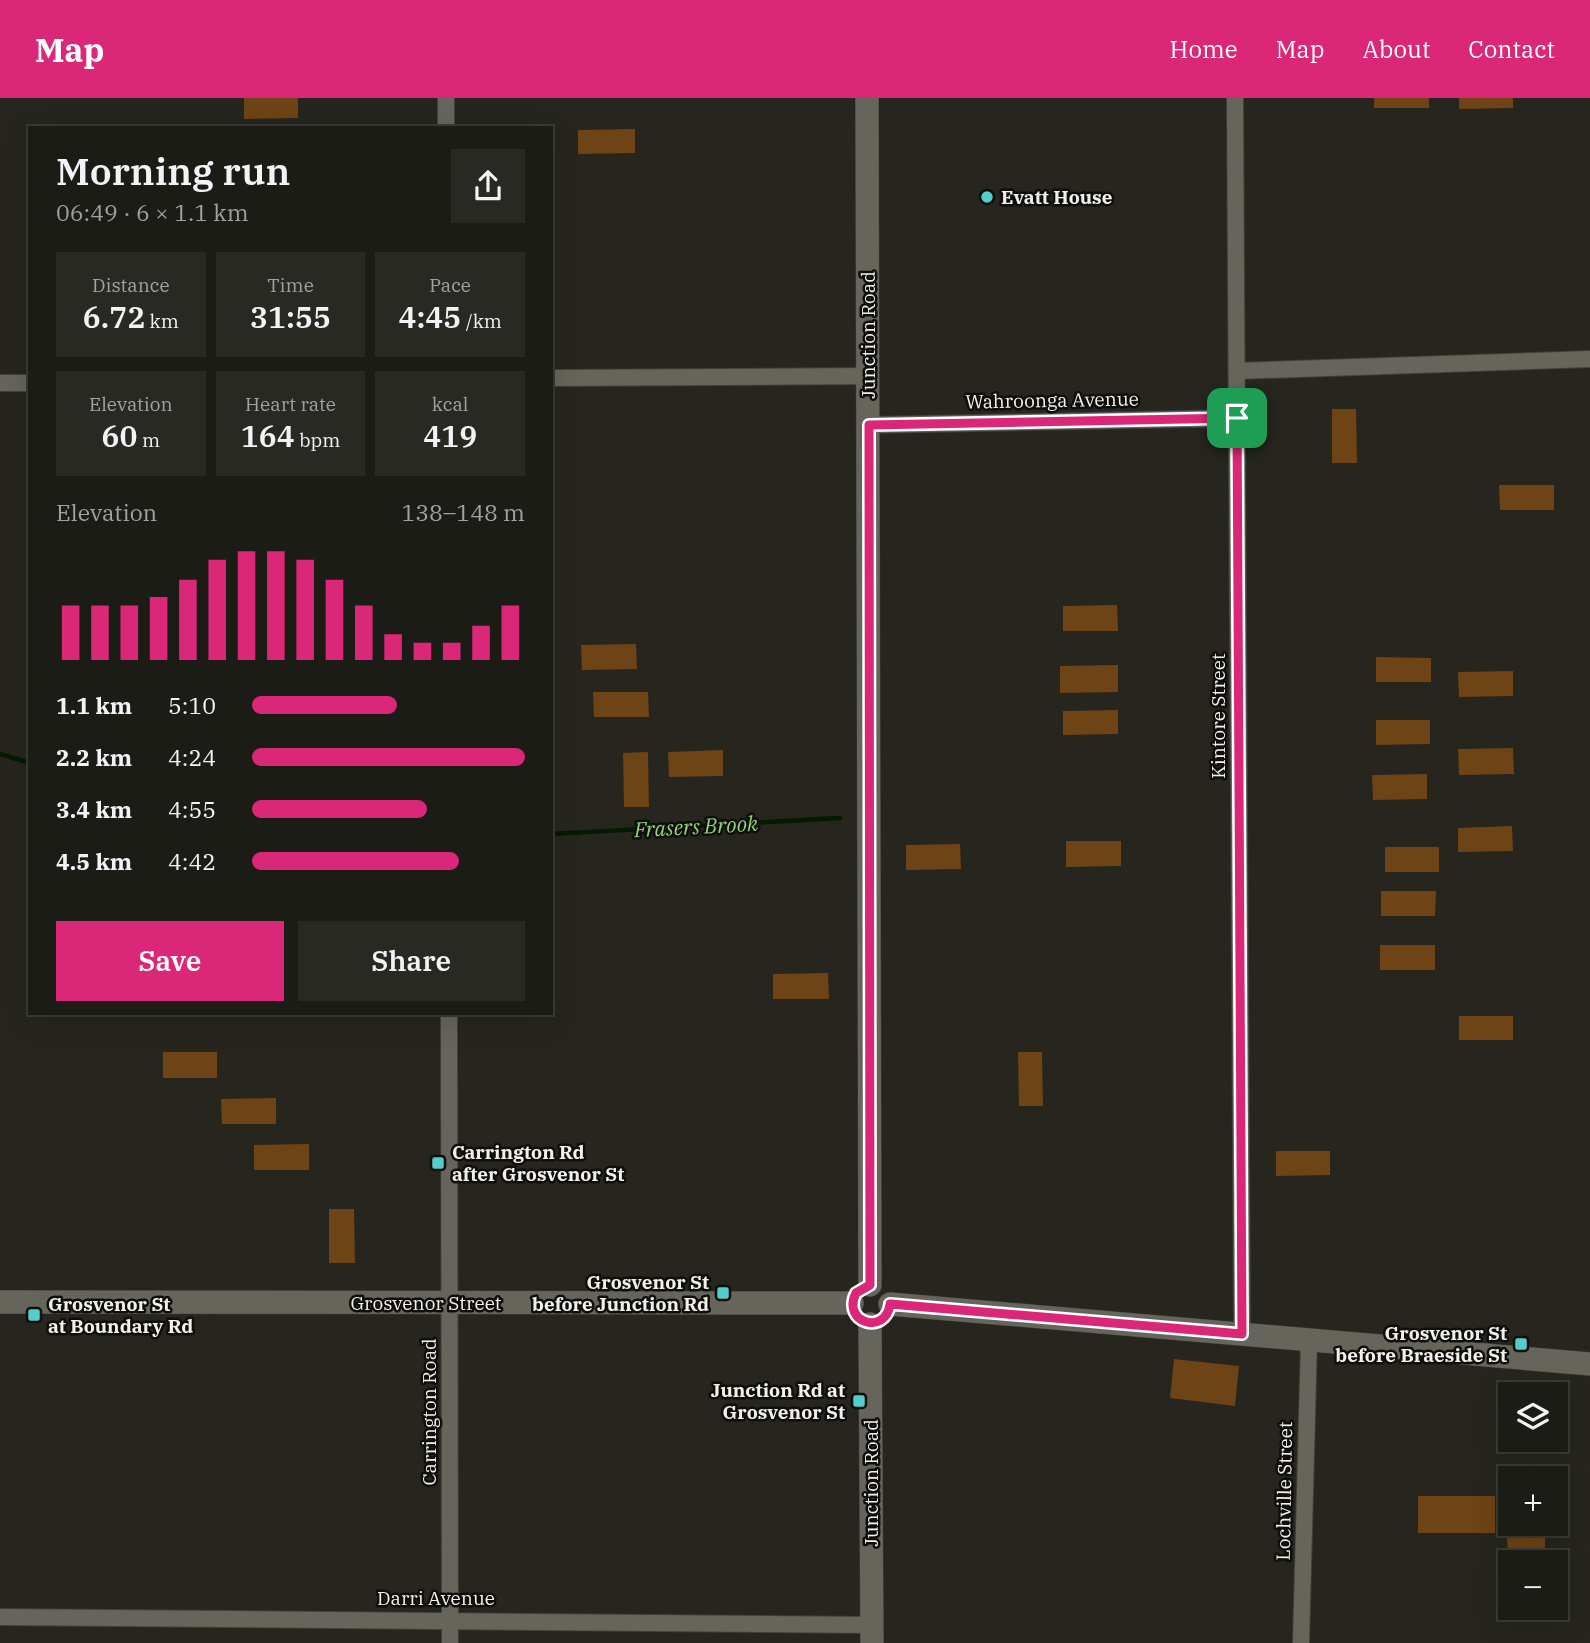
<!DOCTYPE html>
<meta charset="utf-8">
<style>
:root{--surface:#1c1c16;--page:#292923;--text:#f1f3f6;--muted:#a0a1a1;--line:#3a3a35;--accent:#db2777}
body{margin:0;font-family:"IBM Plex Serif",serif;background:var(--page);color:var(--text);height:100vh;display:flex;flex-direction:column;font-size:26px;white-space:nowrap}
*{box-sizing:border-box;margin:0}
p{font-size:23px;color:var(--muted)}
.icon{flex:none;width:38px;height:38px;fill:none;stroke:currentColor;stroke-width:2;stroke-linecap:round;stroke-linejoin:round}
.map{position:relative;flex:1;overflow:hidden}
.panel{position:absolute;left:28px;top:28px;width:525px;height:889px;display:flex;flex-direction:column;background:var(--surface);border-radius:0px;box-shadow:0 7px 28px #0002,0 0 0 2px var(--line)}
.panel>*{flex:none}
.buttons{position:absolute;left:1498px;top:1284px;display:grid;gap:14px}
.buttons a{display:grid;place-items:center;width:70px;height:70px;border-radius:0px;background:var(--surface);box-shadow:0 7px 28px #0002,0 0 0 2px var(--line);font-size:35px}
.pin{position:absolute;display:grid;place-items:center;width:60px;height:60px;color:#fff;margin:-30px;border-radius:14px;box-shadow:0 4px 10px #0006}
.round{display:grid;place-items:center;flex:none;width:74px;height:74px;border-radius:0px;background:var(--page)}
.headline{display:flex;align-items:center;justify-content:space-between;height:119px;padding:0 28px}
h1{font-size:38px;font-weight:600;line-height:52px}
.stats{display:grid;grid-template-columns:repeat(3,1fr);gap:10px;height:119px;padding:7px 28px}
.stats div{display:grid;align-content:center;border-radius:0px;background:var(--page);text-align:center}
.stats b{font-size:30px;font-weight:600}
.stats small{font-size:19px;font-weight:400}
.stats p{font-size:19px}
.chart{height:196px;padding:14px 28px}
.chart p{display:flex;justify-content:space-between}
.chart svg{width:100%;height:126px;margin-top:7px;stroke:var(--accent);stroke-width:6}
.primary-button{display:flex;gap:14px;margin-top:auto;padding:14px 28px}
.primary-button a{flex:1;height:80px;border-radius:0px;background:var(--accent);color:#fff;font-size:28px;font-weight:600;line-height:80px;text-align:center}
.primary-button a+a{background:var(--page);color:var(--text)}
ul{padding:0 28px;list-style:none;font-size:23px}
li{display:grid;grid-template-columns:112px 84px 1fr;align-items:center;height:52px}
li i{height:18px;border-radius:9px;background:var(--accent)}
header{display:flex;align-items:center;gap:42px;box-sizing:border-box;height:98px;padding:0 35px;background:var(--accent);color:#fff}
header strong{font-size:33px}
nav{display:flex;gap:38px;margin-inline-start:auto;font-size:24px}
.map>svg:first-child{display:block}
.green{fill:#6e4315}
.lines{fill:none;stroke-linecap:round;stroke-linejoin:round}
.stream{stroke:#031b00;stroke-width:4.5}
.street-casing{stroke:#41403a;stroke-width:18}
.secondary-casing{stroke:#41403a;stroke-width:24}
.street{stroke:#66655c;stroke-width:16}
.secondary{stroke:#66655c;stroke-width:23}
.route-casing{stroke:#fff;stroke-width:14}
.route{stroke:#db2777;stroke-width:9}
.poi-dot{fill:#53cdcb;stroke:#0f0e0b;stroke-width:2.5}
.labels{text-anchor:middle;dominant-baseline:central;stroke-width:5;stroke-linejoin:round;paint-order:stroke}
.poi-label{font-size:19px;font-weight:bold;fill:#f1f0eb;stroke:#0f0e0b;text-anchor:start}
.street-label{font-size:19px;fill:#f1f0eb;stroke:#0f0e0b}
.water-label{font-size:21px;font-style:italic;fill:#90d578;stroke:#0f0e0b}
</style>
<header>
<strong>Map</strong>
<nav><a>Home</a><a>Map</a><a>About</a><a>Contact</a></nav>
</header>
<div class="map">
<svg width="1590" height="1545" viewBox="0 0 1590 1545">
<rect width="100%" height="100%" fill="#26251e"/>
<g class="green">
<polygon points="244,0 298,0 298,20 244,21"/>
<rect x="1374" y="0" width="55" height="10"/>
<polygon points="1459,0 1513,0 1513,10 1459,11"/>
<polygon points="635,31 635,55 578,56 578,32"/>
<polygon points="1332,311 1356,311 1357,365 1332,365"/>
<polygon points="1499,387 1554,387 1554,412 1500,412"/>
<polygon points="1117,507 1118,533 1063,533 1063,508"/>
<polygon points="636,546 637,571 582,572 581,547"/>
<polygon points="1376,559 1431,560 1431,584 1376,584"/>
<polygon points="1118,567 1118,594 1060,595 1060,568"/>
<polygon points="1513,573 1513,598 1459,599 1458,574"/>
<polygon points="593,594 648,594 649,619 594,619"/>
<polygon points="1118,612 1118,636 1063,637 1063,613"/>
<polygon points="1376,622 1430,622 1430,646 1376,647"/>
<polygon points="1513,650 1514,676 1459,677 1458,651"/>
<polygon points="723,652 723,678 669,679 668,654"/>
<polygon points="648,654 649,709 624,709 623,655"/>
<polygon points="1427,676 1427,701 1373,702 1372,677"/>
<polygon points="1512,728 1513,753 1458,754 1458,730"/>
<polygon points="1066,743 1121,743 1121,768 1066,769"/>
<polygon points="960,746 961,771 906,772 906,747"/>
<rect x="1385" y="749" width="54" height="25"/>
<polygon points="1381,793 1436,793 1435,818 1381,818"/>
<rect x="1380" y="847" width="55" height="25"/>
<polygon points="828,875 829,901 773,901 773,876"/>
<rect x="1459" y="918" width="54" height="24"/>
<rect x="163" y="954" width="54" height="26"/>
<polygon points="1018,954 1042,954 1043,1008 1019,1008"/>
<polygon points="276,1000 276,1026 222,1026 221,1001"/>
<polygon points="309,1046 309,1072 254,1072 254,1047"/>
<polygon points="1276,1053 1330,1053 1330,1077 1276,1078"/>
<polygon points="329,1111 354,1111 355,1165 329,1165"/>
<polygon points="1174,1261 1239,1268 1235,1308 1170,1300"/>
<rect x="1418" y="1398" width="77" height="37"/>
<polygon points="1545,1430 1545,1465 1510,1465 1509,1508 1507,1431"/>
</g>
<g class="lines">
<g class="stream">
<polyline points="0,656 30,665"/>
<polyline points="551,736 840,720"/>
</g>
<g class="street-casing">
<g id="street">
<polyline points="446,0 446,30"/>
<polyline points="1235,0 1242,1236"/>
<polyline points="1237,273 1590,261"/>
<polyline points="551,280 868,278"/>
<polyline points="0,285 30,285"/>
<polyline points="868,327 1237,320"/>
<polyline points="449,915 450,1545"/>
<polyline points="0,1519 872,1527"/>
<polyline points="1301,1545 1309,1242"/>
</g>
</g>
<g class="secondary-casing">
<g id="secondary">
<polyline points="867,0 870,1187"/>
<polyline points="0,1204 852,1205"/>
<polyline points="890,1206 1590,1266"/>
<polyline points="870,1226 872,1545"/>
</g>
</g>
<use href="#street" class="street"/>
<use href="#secondary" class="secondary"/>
</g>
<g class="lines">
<g class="route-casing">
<path id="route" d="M1237,320L1242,1236L890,1206C886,1238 841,1225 856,1195L870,1187L869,327Z"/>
</g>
<use href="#route" class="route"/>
</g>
<g class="poi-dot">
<circle cx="987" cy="99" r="7"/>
<rect x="431" y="1058" width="14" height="14" rx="3.5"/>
<rect x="716" y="1188" width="14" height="14" rx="3.5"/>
<rect x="27" y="1210" width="14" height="14" rx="3.5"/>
<rect x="1514" y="1239" width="14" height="14" rx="3.5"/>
<rect x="852" y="1296" width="14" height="14" rx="3.5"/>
</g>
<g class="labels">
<g class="poi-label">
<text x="1001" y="99">Evatt House</text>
<text x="452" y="1054">Carrington Rd<tspan x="452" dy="22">after Grosvenor St</tspan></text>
<text x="709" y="1184" text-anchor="end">Grosvenor St<tspan x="709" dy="22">before Junction Rd</tspan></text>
<text x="48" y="1206">Grosvenor St<tspan x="48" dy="22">at Boundary Rd</tspan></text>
<text x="1507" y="1235" text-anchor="end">Grosvenor St<tspan x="1507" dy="22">before Braeside St</tspan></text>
<text x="845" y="1292" text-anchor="end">Junction Rd at<tspan x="845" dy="22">Grosvenor St</tspan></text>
</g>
<g class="street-label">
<text transform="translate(868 237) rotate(-90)">Junction Road</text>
<text transform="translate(1052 302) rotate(-1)">Wahroonga Avenue</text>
<text transform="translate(1218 618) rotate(-90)">Kintore Street</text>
<text x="426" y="1205">Grosvenor Street</text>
<text transform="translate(429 1314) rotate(-90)">Carrington Road</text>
<text transform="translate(871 1385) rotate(-90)">Junction Road</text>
<text transform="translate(1284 1393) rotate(-89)">Lochville Street</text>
<text x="436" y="1500">Darri Avenue</text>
</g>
<g class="water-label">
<text transform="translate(696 728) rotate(-3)">Frasers Brook</text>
</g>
</g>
</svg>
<div class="buttons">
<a><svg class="icon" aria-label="layers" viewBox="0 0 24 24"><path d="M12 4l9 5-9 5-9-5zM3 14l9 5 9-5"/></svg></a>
<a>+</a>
<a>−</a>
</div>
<div class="pin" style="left:1237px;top:320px;background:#1e9e55"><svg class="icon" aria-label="arrive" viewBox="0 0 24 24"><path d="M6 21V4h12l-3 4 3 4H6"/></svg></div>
<section class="panel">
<div class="headline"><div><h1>Morning run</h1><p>06:49 · 6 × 1.1 km</p></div><a class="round"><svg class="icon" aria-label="share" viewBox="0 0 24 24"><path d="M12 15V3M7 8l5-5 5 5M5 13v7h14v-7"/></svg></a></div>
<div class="stats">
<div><p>Distance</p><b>6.72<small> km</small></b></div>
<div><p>Time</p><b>31:55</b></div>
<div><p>Pace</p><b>4:45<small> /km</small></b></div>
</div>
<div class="stats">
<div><p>Elevation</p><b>60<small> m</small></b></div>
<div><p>Heart rate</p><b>164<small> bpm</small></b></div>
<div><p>kcal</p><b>419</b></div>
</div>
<div class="chart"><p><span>Elevation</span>138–148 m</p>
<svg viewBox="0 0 160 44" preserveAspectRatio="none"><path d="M5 44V25M15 44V25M25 44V25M35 44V22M45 44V16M55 44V9M65 44V6M75 44V6M85 44V9M95 44V16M105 44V25M115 44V35M125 44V38M135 44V38M145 44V32M155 44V25"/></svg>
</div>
<ul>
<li><b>1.1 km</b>5:10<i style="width:53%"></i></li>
<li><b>2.2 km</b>4:24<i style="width:100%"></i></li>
<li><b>3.4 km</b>4:55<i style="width:64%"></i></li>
<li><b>4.5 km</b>4:42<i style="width:76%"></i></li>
</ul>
<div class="primary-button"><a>Save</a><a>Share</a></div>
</section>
</div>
